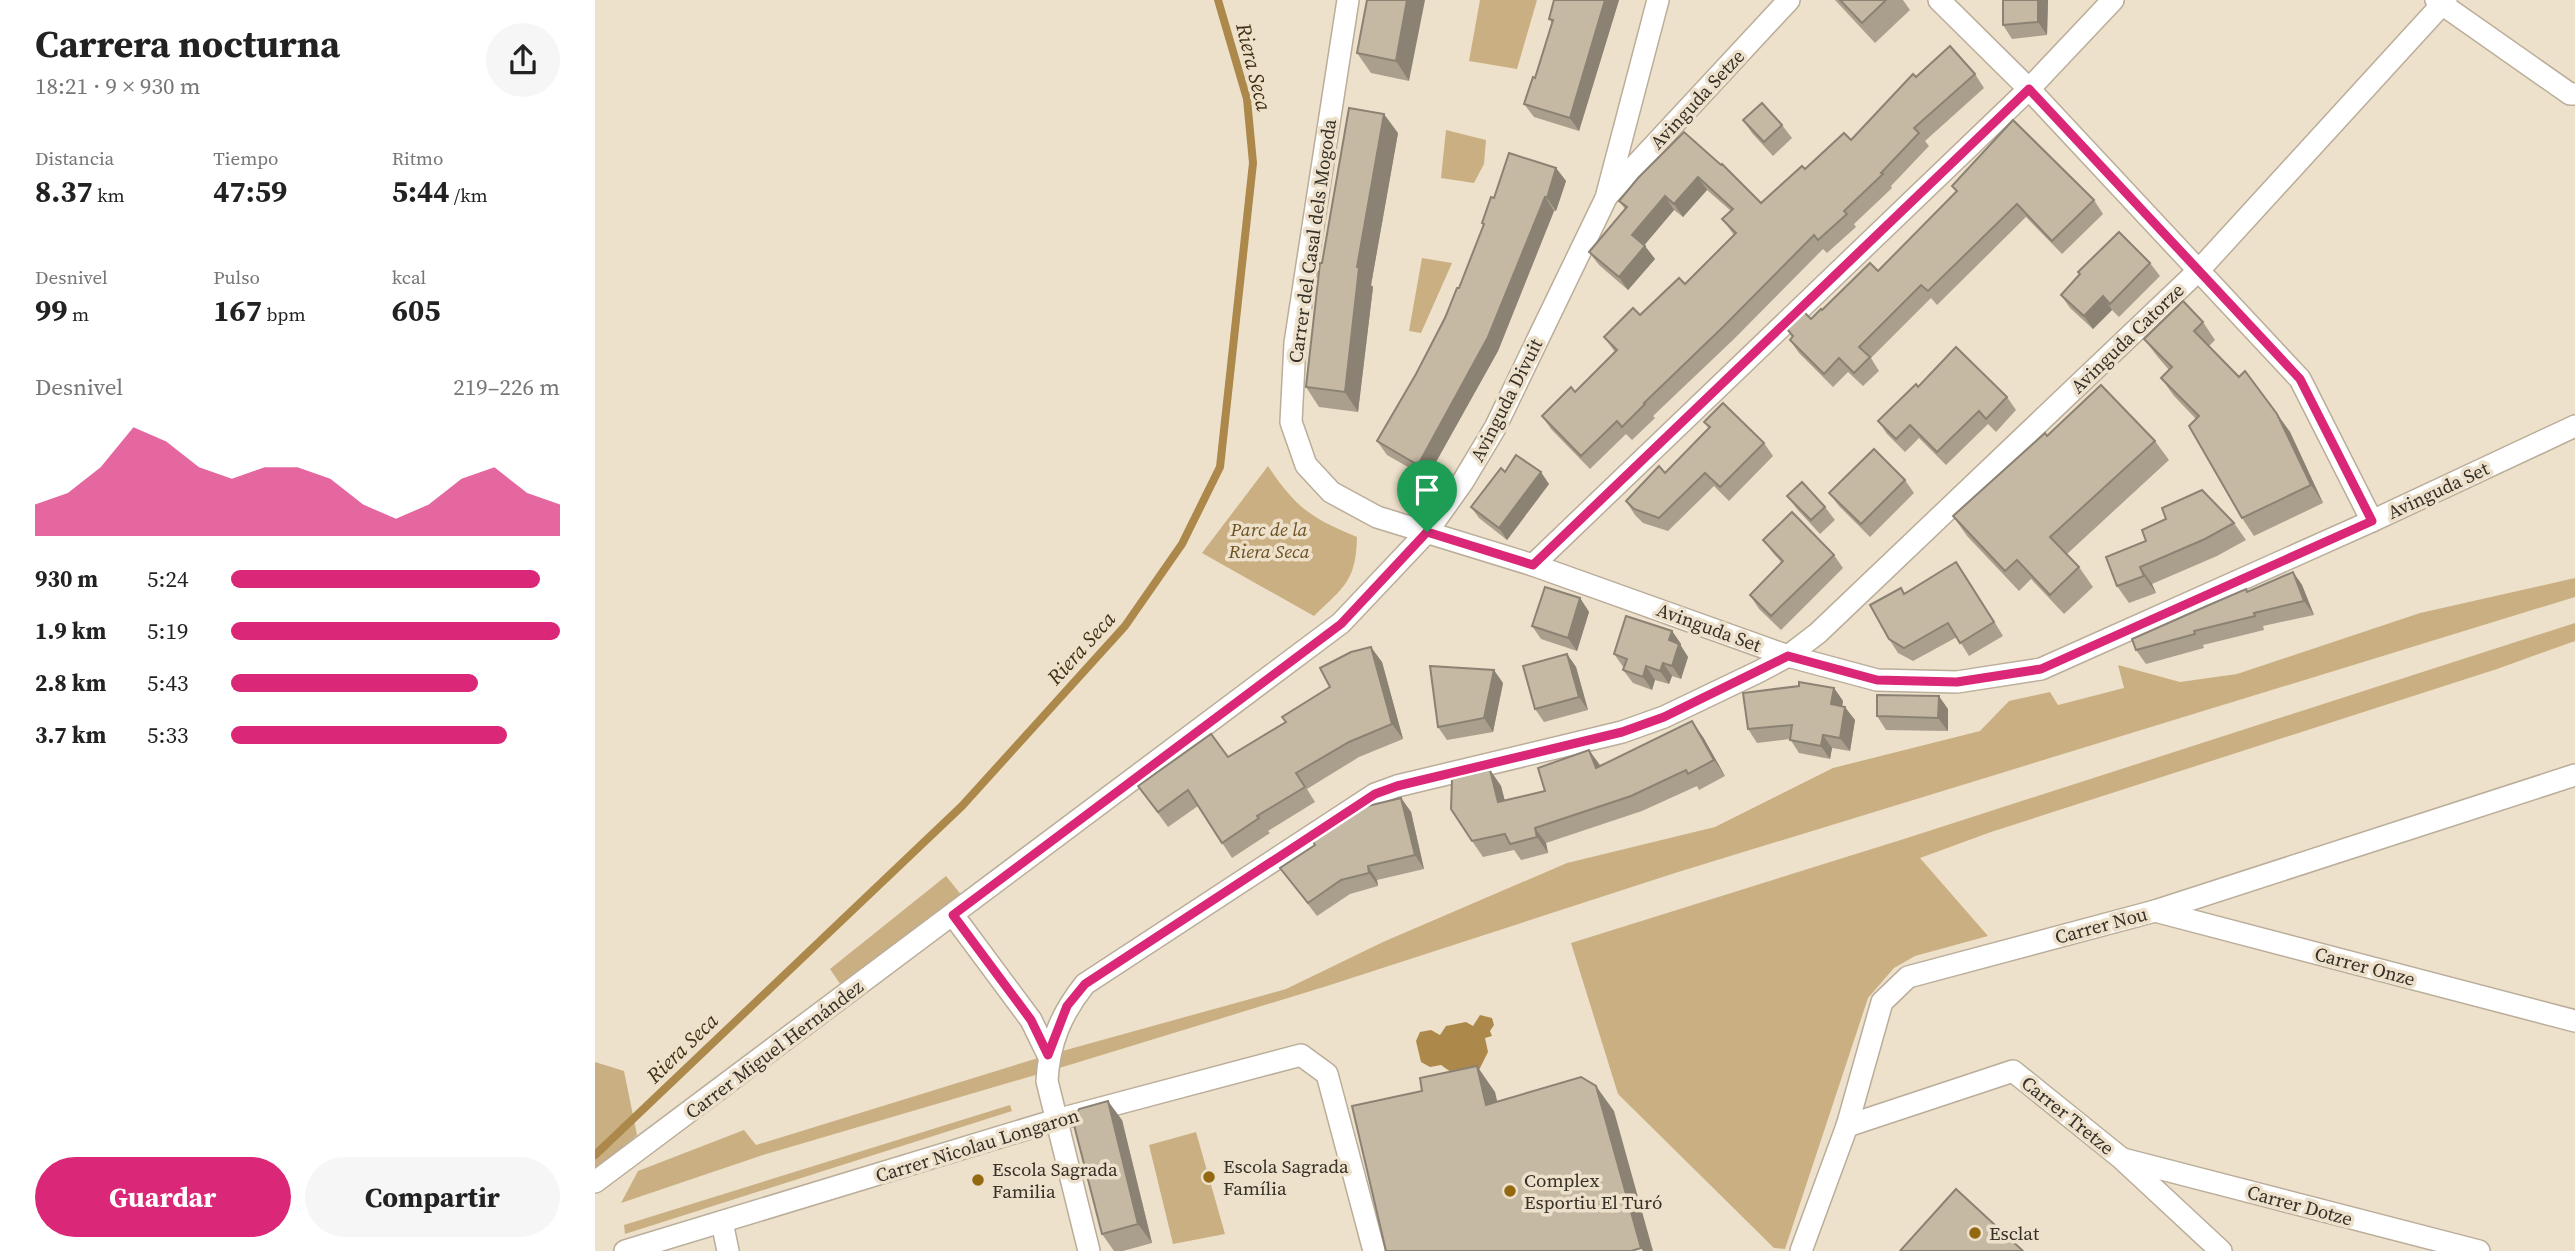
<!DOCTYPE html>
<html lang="es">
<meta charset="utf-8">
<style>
:root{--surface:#fff;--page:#f6f6f6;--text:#222;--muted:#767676;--accent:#db2777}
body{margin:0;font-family:"Source Serif 4",serif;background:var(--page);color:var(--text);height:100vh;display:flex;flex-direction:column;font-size:26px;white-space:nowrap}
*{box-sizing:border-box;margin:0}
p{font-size:23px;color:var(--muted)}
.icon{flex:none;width:38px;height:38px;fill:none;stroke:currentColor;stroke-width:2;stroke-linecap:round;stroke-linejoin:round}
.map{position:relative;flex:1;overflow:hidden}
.side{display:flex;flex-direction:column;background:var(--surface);width:595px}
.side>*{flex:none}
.pin{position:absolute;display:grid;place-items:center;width:60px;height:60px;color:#fff;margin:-72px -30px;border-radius:50% 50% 50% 0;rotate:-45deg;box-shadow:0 0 7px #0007}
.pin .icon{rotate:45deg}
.round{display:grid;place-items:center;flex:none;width:74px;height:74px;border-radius:37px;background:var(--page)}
.head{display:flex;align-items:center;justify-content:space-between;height:119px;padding:0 35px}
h1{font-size:38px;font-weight:700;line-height:52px}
.stats{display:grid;grid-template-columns:repeat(3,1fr);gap:10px;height:119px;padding:7px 35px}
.stats div{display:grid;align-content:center}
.stats b{font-size:30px;font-weight:700}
.stats small{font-size:19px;font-weight:400}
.stats p{font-size:19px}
.chart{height:196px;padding:14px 35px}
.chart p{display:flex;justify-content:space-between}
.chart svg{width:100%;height:126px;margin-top:7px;fill:var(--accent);opacity:.7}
.cta{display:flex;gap:14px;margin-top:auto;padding:14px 35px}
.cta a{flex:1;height:80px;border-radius:42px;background:var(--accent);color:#fff;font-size:28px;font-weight:700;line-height:80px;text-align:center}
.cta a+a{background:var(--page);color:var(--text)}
ul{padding:0 35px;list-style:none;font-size:23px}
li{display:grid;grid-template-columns:112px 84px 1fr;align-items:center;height:52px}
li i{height:18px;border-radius:9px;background:var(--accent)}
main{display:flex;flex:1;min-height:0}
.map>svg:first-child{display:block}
.green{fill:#caaf82}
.water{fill:#ac884a}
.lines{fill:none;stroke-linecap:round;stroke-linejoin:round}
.stream{stroke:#ac884a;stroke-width:8}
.street-casing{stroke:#baad99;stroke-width:24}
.street{stroke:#fff;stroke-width:21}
.wall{fill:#aa9f8d}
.shaded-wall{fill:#8b8273}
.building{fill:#c6b9a4;stroke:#8b8273;stroke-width:2}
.route-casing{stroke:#fff;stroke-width:14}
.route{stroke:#db2777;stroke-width:9}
.poi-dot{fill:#926811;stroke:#eee1cb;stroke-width:2.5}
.labels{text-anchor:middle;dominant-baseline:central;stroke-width:7;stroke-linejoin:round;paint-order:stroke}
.street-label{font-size:19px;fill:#353028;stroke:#eee1cb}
.park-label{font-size:19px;font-style:italic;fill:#6b5122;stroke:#eee1cb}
.poi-label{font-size:19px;fill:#353028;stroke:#eee1cb;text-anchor:start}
.water-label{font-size:21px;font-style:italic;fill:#413114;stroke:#eee1cb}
</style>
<main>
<section class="side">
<div class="head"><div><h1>Carrera nocturna</h1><p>18:21 · 9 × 930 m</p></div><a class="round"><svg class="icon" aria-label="share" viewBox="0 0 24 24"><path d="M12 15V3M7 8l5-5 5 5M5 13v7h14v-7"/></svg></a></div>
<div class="stats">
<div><p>Distancia</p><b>8.37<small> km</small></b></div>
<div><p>Tiempo</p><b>47:59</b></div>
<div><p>Ritmo</p><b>5:44<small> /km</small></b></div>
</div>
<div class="stats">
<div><p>Desnivel</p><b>99<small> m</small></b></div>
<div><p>Pulso</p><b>167<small> bpm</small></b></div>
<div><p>kcal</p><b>605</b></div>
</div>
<div class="chart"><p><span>Desnivel</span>219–226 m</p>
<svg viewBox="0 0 160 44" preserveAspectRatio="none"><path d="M0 44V33L10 29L20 20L30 6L40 11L50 20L60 24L70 20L80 20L90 24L100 33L110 38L120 33L130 24L140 20L150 29L160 33V44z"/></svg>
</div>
<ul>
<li><b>930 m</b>5:24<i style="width:94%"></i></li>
<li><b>1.9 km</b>5:19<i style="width:100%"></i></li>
<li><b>2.8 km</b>5:43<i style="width:75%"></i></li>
<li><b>3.7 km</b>5:33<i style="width:84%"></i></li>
</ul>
<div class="cta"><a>Guardar</a><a>Compartir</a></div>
</section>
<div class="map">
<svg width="1980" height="1251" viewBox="0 0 1980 1251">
<rect width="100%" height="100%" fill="#eee1cb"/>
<g class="green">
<polygon points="885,0 942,0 922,69 874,61"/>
<polygon points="851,130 891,140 889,164 879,183 846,178"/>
<polygon points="827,258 857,263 826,333 814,331"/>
<path d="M673,466C701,508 716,518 762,537C761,581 749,587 719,616L607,553Z"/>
<polygon points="1980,578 1980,597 1080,873 732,986 471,1066 168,1155 26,1203 43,1171 149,1130 161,1145 453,1055 691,989 788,942 972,863 1120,827 1238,768 1385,731 1414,701 1455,692 1463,705 1529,688 1523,665 1585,682 1642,674 1825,613"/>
<polygon points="1980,623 1980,641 1902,669 1396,832 1325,858 1393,936 1320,956 1299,968 1273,998 1190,1249 1179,1248 1023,1094 976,943 1312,838"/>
<polygon points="351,876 368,897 248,988 235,969"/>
<polygon points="0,1062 29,1071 42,1135 0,1171"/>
<polygon points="415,1105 417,1111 30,1234 29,1225"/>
<polygon points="601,1132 630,1234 578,1244 554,1145"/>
</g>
<polygon class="water" points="885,1015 897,1018 899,1025 895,1031 897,1036 890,1038 893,1052 883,1072 863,1077 846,1065 835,1067 826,1062 821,1041 825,1032 836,1030 845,1035 851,1026 871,1022 878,1026"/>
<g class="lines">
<polyline class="stream" points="0,1155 367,806 530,626 587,544 625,467 658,163 652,99 623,0"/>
<g class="street-casing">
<g id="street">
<polyline points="753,0 700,343 696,422 711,465 736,492 782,517 938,565 1193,656 1282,680 1362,682 1446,669 1777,521 1980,426"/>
<polyline points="1344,0 1434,89 1705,379 1777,521"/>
<polyline points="1841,0 1975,94 1980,94"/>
<polyline points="1012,196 1194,0"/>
<polyline points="938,565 1434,89 1518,0"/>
<polyline points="1560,911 1980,1021"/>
<polyline points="358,915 436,1020 453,1055"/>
<polyline points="1252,1126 1418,1071 1526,1158 1626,1251"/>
<polyline points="1528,1159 1884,1251"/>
<polyline points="0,1182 746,623 832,532 867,483 900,428 1011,198 1063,0"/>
<polyline points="127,1222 133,1251"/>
<polyline points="30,1251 461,1120 706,1055 732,1074 779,1251"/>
<path d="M494,1251L452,1081C454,1043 466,1014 490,984L780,794L802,786L1027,732L1069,717L1163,672L1193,656L1223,633L1605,269L1851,0"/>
<polyline points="1206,1251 1252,1126 1287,1002 1313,977 1560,911 1980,775"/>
</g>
</g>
<use href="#street" class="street"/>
</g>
<g class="wall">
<polygon points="772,0 814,81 776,73 762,53"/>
<polygon points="959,0 1024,0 984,131 939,117 929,104 940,78 957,23 954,19"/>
<polygon points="1240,0 1308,0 1315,10 1280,43"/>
<polygon points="1453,0 1452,35 1417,39 1408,25"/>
<polygon points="1380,74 1389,88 1330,141 1334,146 1296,186 1297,188 1259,224 1261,227 1232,253 1228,249 1139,339 1058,416 1060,418 1037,440 1031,434 995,469 956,429 947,416 980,392 1020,352 1009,337 1045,315 1090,284 1139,235 1127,219 1136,211 1112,190 1088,217 1079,210 1049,245 1060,259 1033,290 1004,265 994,252 1030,209 1024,201 1089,132 1166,203 1210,169 1256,140 1321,77"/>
<polygon points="1148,120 1187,125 1197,138 1178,156 1157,133"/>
<polygon points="803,133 776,285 778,287 763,412 724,407 711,387 727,263"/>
<polygon points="961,168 971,181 961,211 959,211 903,351 832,478 792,455 782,441 821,374 864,288 889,226 887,223 899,198"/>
<polygon points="1357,186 1499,200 1508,214 1467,254 1431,217 1342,305 1336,298 1276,358 1284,371 1268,386 1253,372 1238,387 1204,353 1195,340 1197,337 1192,329 1216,319 1283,271 1361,192"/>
<polygon points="1555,263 1565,276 1524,317 1517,310 1498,329 1475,308 1466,295"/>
<polygon points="1608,322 1620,340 1614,346 1682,414 1695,432 1728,503 1659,536 1647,518 1601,419 1579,396 1566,378 1574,370 1562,356 1549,339"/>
<polygon points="1323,387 1412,397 1421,410 1401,432 1393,424 1351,465 1324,438 1310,452 1292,434 1283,421"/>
<polygon points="1109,422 1169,443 1178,456 1134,501 1119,486 1073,531 1048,523 1040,515 1031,501 1070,473 1114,429"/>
<polygon points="1452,436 1560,441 1574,460 1472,554 1484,567 1498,587 1469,614 1436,579 1424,591 1372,536 1358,516"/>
<polygon points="910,472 954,484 912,540 884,518 876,507"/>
<polygon points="1310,480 1319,493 1275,537 1244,506 1234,493"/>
<polygon points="1192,496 1230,507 1240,520 1225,534 1202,509"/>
<polygon points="1639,523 1651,540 1622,556 1557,584 1561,593 1534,603 1522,586 1511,557"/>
<polygon points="1168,540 1239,555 1248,568 1186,630 1164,609 1155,595 1187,563 1178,553"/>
<polygon points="1698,572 1707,585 1719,615 1668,626 1669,630 1608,645 1609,648 1551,664 1541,650 1652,592"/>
<polygon points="1370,575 1408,636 1374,656 1362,637 1318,661 1303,653 1294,639 1310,594"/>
<polygon points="985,598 994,612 982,651 946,639 937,626"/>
<polygon points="1077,631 1086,644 1086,646 1093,657 1086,679 1077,676 1074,684 1060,680 1057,690 1038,683 1028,670 1029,668 1019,654"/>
<polygon points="972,654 981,667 993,710 949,722 940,709"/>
<polygon points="787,662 808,739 764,757 712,789 720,802 673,831 675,833 637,858 603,806 573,827 543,786 633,757"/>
<polygon points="908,683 898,732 852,740 843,727"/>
<polygon points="1239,688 1248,701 1247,706 1260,720 1255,751 1237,748 1235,759 1204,753 1195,739 1162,743 1153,729"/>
<polygon points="1353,709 1353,731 1291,730 1282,716"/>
<polygon points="1108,737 1130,776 1104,790 1102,786 1047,811 951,843 953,853 926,860 919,850 888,857 877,841 895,770 906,786 910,801 950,791 1005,765"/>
<polygon points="806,798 816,812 829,869 782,880 783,886 755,894 722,916 685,868"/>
<polygon points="527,1120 557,1243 528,1251 519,1251 507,1234"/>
</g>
<g class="shaded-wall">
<polygon points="812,0 830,0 814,81 801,61"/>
<polygon points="1010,0 1024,0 984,131 975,118"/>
<polygon points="1443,0 1453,0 1452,35 1443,22"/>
<polygon points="789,114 803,133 776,285 778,287 763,412 750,392 762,267"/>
<polygon points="961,168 971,181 961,211 952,198"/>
<polygon points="1103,177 1112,190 1088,217 1079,204"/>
<polygon points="1070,196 1079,210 1047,248 1037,235"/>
<polygon points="950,197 959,211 903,351 832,478 823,465"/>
<polygon points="1050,246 1060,259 1033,290 1024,277"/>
<polygon points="1508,296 1517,310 1498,329 1489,316"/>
<polygon points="1682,414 1695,432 1728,503 1716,485"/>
<polygon points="946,472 954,484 912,540 904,528"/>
<polygon points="1361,562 1370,575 1408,636 1399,622"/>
<polygon points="1545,567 1557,584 1561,593 1549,576"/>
<polygon points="1698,572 1707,585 1719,615 1709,601"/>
<polygon points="985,598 994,612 982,651 973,638"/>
<polygon points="1077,631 1086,644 1086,646 1093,657 1086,679 1077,666 1074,640"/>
<polygon points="776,647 787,662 808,739 797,724"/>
<polygon points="972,654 981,667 993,710 984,697"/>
<polygon points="1068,663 1077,676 1074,684 1065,671"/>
<polygon points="1051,666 1060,680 1057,690 1048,677"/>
<polygon points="899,670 908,683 898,732 889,718"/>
<polygon points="1239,688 1248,701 1245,717 1236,704"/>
<polygon points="1344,696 1353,709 1353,731 1343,718"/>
<polygon points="1250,707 1260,720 1255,751 1245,738"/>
<polygon points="1097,721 1108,737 1130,776 1119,760"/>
<polygon points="1228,735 1237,748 1235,759 1226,746"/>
<polygon points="994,750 1005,765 1001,768"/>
<polygon points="895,770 906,786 914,818 903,802"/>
<polygon points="806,798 816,812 829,869 820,855"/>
<polygon points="940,828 951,843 953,853 942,837"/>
<polygon points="773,866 782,880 783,886 774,873"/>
<polygon points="882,1066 900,1092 909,1130 891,1105"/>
<polygon points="1001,1086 1019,1111 1058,1251 1048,1251 1046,1248"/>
<polygon points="513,1101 527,1120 557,1243 543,1224"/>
</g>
<g class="building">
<polygon points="772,0 812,0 801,61 762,53"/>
<polygon points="959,0 1010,0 975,118 929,104 938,77 940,78 958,20 954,19"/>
<polygon points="1245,0 1291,0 1267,23"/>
<polygon points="1408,0 1443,0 1443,22 1408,25"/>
<polygon points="1355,46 1380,74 1319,128 1324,133 1286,173 1288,174 1249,211 1252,214 1223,240 1219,235 1129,326 1049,403 1050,404 1027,427 1022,421 986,456 947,416 976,387 980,392 1022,350 1009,337 1038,308 1045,315 1084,278 1090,284 1141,233 1127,219 1138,209 1103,177 1079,204 1070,196 1037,235 1050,246 1024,277 994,252 1032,207 1024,201 1043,178 1089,132 1126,165 1127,164 1166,203 1207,166 1210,169 1249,133 1256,140 1318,74 1321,77"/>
<polygon points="1167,103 1187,125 1169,142 1148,120"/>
<polygon points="754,108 789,114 762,267 764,268 750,392 711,387 725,263 727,263"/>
<polygon points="1418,120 1499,200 1457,241 1422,204 1333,291 1326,285 1264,347 1275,357 1259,373 1244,358 1229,374 1195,340 1198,336 1192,329 1209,312 1216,319 1226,309 1227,310 1275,263 1283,271 1362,191 1357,186"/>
<polygon points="914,153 961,168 952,198 950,197 893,337 823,465 782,441 821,374 850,318 862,288 864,288 889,224 887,223 896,197 899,198"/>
<polygon points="1524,232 1555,263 1515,304 1508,296 1489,316 1466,295 1485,274 1483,272"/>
<polygon points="1588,301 1608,322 1599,331 1644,377 1650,371 1682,414 1716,485 1647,518 1594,426 1604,416 1566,378 1577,367 1549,339"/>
<polygon points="1361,347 1412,397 1391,419 1384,411 1342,452 1315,425 1301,439 1283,421 1321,384 1323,387"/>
<polygon points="1506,385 1560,441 1455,537 1484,567 1455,595 1422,560 1410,571 1358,516 1450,433 1452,436"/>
<polygon points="1128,403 1169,443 1125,487 1110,473 1064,518 1039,509 1031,501 1064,466 1070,473 1115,427 1109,422"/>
<polygon points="1279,449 1310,480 1266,524 1234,493"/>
<polygon points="921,455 946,472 904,528 876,507 906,468 910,472"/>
<polygon points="1207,482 1230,507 1216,520 1192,496"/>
<polygon points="1607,490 1639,523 1610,539 1545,567 1549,576 1522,586 1511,557 1551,541 1547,530 1571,519 1567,508"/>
<polygon points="1197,512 1239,555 1176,616 1155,595 1188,561 1168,540"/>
<polygon points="1361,562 1399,622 1365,643 1353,623 1309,648 1294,639 1275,605 1306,588 1309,594"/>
<polygon points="1698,572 1709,601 1659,613 1660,616 1599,631 1600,634 1541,650 1537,639 1614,605 1651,589 1652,592"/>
<polygon points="950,587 985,598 973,638 937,626"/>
<polygon points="1031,616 1077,631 1074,640 1084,644 1077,666 1068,663 1065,671 1051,666 1048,677 1028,670 1032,659 1019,654"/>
<polygon points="776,647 797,724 754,742 701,773 710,787 662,816 664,818 627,843 593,790 563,812 543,786 616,734 633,757 691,722 687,717 735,687 725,668 756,652"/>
<polygon points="972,654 984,697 940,709 928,666"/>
<polygon points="835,666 899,670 889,718 843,727"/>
<polygon points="1204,682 1239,688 1236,704 1250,707 1245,738 1228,735 1226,746 1195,740 1197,725 1153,729 1148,693 1204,686"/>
<polygon points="1282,695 1344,696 1343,718 1282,716"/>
<polygon points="1097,721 1119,760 1093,774 1091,770 1036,796 940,828 942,837 915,844 910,834 877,841 856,809 857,779 895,770 903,802 950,791 943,768 994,750 1001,768"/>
<polygon points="806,798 820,855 773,866 774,873 746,880 713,903 685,868 720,845 717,840 756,810"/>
<polygon points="882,1066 891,1105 986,1077 1001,1086 1046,1248 1036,1251 791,1251 757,1106 827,1091 825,1078"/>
<polygon points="513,1101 543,1224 507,1234 478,1121 484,1109"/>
<polygon points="1361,1189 1428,1251 1305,1251"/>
</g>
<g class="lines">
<g class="route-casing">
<polygon id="route" points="1434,89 1705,379 1777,521 1446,669 1362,682 1282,680 1193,656 1069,717 1027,732 802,786 780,794 490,984 472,1006 453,1055 436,1020 358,915 746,624 832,532 938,565"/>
</g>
<use href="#route" class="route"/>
</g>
<g class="poi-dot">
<circle cx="614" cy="1177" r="7"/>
<circle cx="383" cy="1180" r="7"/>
<circle cx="915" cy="1191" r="7"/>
<circle cx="1380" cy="1233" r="7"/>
</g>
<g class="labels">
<g class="street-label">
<text transform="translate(1102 99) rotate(-47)">Avinguda Setze</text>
<text transform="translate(717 241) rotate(-82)">Carrer del Casal dels Mogoda</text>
<text transform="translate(1532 338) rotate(-44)">Avinguda Catorze</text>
<text transform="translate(911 400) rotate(-63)">Avinguda Divuit</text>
<text transform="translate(1843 490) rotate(-25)">Avinguda Set</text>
<text transform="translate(1114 627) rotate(20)">Avinguda Set</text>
<text transform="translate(1506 925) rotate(-15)">Carrer Nou</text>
<text transform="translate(1770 966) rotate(15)">Carrer Onze</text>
<text transform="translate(179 1049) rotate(-37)">Carrer Miguel Hernández</text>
<text transform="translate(1473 1115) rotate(39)">Carrer Tretze</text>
<text transform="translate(382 1145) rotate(-17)">Carrer Nicolau Longaron</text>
<text transform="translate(1705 1205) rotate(15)">Carrer Dotze</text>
</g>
<g class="park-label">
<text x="674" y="529">Parc de la<tspan x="674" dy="22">Riera Seca</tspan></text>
</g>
<g class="poi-label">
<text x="628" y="1166">Escola Sagrada<tspan x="628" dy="22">Família</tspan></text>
<text x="397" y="1169">Escola Sagrada<tspan x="397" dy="22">Familia</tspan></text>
<text x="929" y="1180">Complex<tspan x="929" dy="22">Esportiu El Turó</tspan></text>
<text x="1394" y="1233">Esclat</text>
</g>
<g class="water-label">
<text transform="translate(659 67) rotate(76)">Riera Seca</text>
<text transform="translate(486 648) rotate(-48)">Riera Seca</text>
<text transform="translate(87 1048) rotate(-44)">Riera Seca</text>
</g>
</g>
</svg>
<div class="pin" style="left:832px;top:532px;background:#1e9e55"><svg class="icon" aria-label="arrive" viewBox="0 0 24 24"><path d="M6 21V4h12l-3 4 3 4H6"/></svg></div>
</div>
</main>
